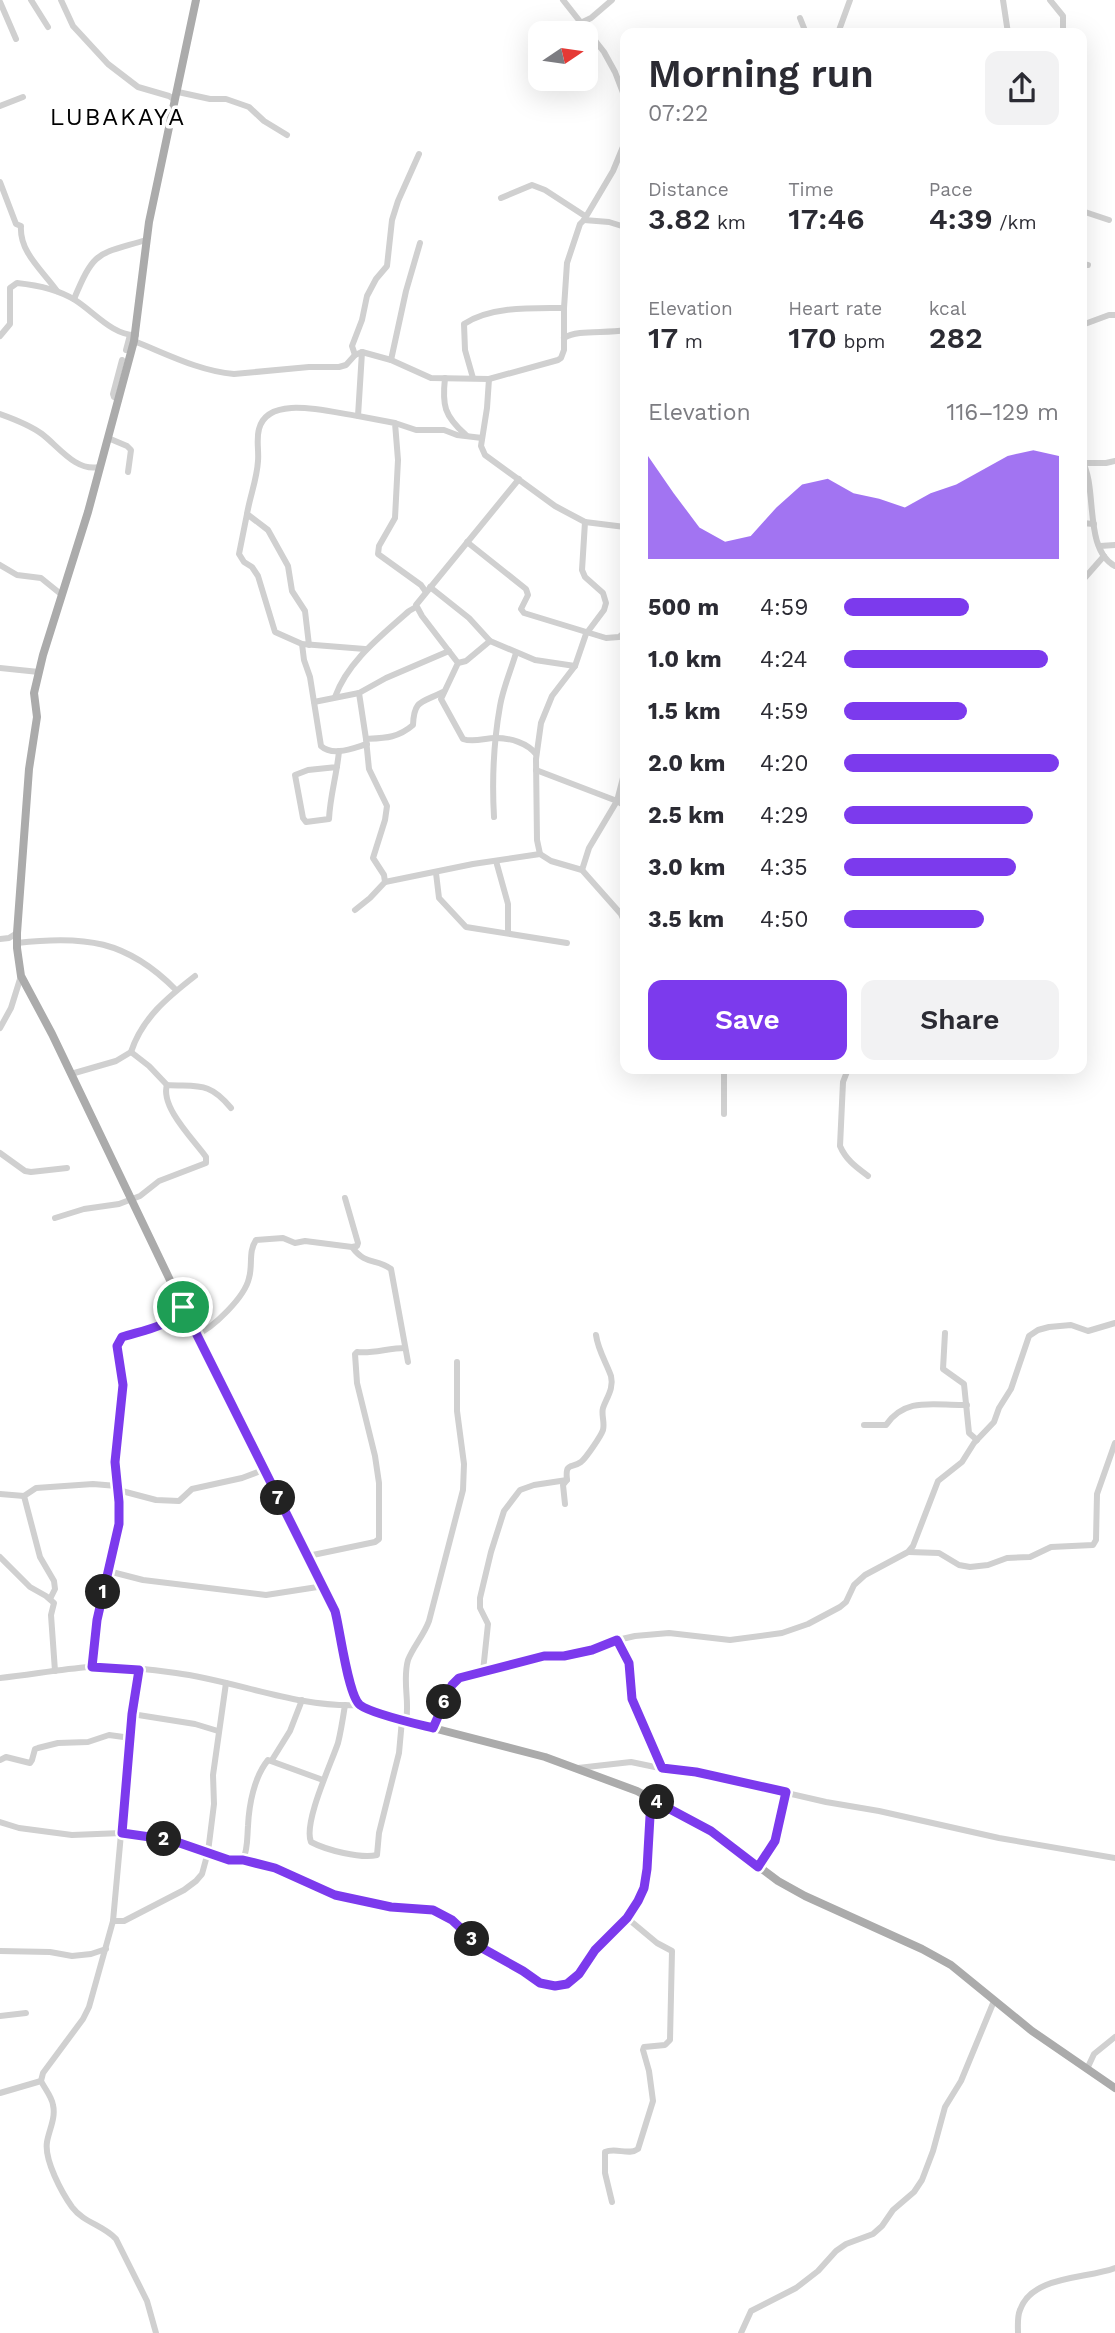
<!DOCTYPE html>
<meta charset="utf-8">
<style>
:root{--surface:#fff;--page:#f2f2f3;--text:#2b2b33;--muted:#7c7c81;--accent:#7c3aed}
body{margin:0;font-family:"Work Sans",sans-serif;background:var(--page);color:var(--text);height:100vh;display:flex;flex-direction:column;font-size:26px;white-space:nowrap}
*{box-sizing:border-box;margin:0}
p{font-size:23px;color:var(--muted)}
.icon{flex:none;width:38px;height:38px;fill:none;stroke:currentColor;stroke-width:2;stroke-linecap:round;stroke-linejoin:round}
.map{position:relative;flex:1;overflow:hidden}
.side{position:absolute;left:620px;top:28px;width:467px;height:1046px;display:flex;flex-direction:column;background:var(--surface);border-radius:14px;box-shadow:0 7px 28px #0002}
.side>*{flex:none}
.needle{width:46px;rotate:77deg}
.fabs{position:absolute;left:528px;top:21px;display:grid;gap:14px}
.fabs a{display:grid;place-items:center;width:70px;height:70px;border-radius:14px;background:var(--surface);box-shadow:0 7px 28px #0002;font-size:35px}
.pin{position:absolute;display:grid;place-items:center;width:60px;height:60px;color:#fff;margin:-30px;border:4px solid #fff;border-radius:50%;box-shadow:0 2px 7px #0007}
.km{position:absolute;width:35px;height:35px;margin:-18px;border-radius:50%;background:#222;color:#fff;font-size:19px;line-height:35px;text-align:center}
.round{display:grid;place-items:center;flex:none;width:74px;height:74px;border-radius:14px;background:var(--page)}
.head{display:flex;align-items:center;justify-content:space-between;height:119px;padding:0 28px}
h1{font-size:38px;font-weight:600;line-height:52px}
.metrics{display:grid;grid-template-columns:repeat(3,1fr);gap:10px;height:119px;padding:7px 28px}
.metrics div{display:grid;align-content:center}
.metrics b{font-size:30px;font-weight:600}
.metrics small{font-size:19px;font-weight:400}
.metrics p{font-size:19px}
.chart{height:196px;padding:14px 28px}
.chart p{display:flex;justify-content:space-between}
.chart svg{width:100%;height:126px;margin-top:7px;fill:var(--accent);opacity:.7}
.primary-button{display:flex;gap:14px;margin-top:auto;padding:14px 28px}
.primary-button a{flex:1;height:80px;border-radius:14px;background:var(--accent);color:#fff;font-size:28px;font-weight:600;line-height:80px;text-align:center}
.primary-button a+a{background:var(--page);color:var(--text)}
ul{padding:0 28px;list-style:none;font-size:23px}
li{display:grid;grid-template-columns:112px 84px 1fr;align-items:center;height:52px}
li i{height:18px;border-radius:9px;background:var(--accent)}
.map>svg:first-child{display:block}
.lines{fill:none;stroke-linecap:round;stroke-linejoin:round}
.minor{stroke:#d0d0d0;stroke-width:6}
.major{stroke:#ababab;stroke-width:8}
.route-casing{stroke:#fff;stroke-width:14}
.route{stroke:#7c3aed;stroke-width:9}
.labels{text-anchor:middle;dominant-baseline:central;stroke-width:7;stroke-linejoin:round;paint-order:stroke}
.quarter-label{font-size:24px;letter-spacing:2px;fill:#000;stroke:#fff}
</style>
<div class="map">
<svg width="1115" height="2333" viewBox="0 0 1115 2333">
<rect width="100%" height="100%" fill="#fff"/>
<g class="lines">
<g class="minor">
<polyline points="31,0 48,27"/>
<polyline points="61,0 73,26 108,64 138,87 169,96 175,100"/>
<polyline points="563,0 604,52 615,72 625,98"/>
<polyline points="1003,0 1008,33"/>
<polyline points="1050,0 1063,16 1063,33"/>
<polyline points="0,2 16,39"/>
<polyline points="800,18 806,33"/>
<polyline points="560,33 591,18 612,0"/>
<polyline points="838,33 850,0"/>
<polyline points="533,40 541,38"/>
<polyline points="178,92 210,99 226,99 249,107 264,121 287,135"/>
<polyline points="0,106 23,97"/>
<path d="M0,182L16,224L21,226C19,252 43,271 57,291"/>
<polyline points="501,198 532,185 545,190 585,216"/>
<polyline points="1082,211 1109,220"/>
<polyline points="584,220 609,222 625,227"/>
<polyline points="1082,264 1088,265"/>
<path d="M74,299C95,249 97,255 146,240"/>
<polyline points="1082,325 1109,315 1115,315"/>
<path d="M0,336L10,324V288L17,283C36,285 59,290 75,300C93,311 113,336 136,335"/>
<path d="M564,338C578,329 606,334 625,330"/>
<path d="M134,341C167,354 199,371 234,374L309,367H339L346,365L355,355L362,352L391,360L431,378L489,379L558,360L561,358L564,350V308L567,263L580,224L584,220L613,171L625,142"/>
<polyline points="126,350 130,335"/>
<polyline points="362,352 358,416 395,423 398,460 395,518 379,546 378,554 421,585 426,592"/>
<polyline points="355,355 352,346 362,320 367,296 376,279 387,266 392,220 398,201 419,154"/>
<polyline points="391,360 406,291 420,243"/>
<path d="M445,378C442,405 444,416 466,435"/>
<path d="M473,378L465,350L464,324C491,306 533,308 564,308"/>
<polyline points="489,379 487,408 481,446 485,455 555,506 585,522 582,570 585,577 603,593 606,603 604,610 586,634 575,666 552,696 541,723 536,759 537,840 540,854"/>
<polyline points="119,400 114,397 113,394 122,360"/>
<path d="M0,414C14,419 30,425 42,434C58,446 76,472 99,467L101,464"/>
<polyline points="395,423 416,430 444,430 457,435 482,438"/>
<polyline points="108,438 127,446 131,450 128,472"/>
<path d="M1082,461C1098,487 1083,549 1115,566"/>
<polyline points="1084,463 1106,463 1115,461"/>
<path d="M519,479L416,605L422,616L458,663L441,699L463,739C474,743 484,738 496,738C511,738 527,743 536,754"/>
<polyline points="247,514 239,554 244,562 252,567 258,576 275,632 302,644 365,649"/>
<polyline points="585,522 625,527"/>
<polyline points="1082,523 1094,524"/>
<polyline points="467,542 526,589 528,595 521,609 524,613 606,638 619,637 625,632"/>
<polyline points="1100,546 1115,545"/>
<polyline points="0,565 17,575 41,578 62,595"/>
<polyline points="1082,581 1104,556"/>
<polyline points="430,587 469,618 490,641 535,660 575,666"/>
<path d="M302,644L304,660L310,677L321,746C333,757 353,748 367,744"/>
<path d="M309,645L305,611L292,591L288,566L268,530L247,514C250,496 257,479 258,461C259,450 256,440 259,429C268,393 332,413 358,416"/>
<polyline points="458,663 466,661 490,641"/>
<polyline points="0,668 39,672"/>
<path d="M335,697C348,661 381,636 409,611L416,607"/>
<polyline points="314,702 359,693 386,678 449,651"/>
<path d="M366,739C385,738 398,738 413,725C414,699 422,703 443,692"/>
<path d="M337,767L308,770L295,775L303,818L306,822L329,819C330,796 337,774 339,751"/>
<polyline points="536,770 617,801 625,806"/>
<path d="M494,817C492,782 494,740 500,706C503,688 511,670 516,653"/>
<polyline points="496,861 508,904 508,933"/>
<polyline points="582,870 589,848 617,801 625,770"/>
<polyline points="436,873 439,898 466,927 567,943"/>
<polyline points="385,882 473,864 540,854 551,861 582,870 621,914 625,923"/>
<polyline points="355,910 370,898 385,882 384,875 373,858 385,820 387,806 369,769 366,739 359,693"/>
<polyline points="0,939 9,938 17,933"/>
<path d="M17,943C84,935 127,940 176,990"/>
<polyline points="0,1028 11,1008 21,976"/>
<path d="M131,1052C142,1018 168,997 195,976"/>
<path d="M848,1069L843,1082L840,1146C846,1160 856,1167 868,1176"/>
<path d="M71,1074L116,1061L131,1052L149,1066L167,1085C198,1087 209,1081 231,1108"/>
<polyline points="724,1114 724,1069"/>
<polyline points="0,1153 25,1171 31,1172 67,1168"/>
<polyline points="345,1198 358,1243 357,1246 352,1247"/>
<path d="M55,1218L84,1209L119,1204L140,1196L159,1181L206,1163V1157C194,1140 160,1107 167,1085"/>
<polyline points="945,1333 943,1369 964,1384 969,1433 977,1440"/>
<path d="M196,1335C213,1328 245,1297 249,1278C253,1265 248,1252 256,1240L283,1238L295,1243L305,1241L352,1247C366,1266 376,1258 391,1269L408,1362"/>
<path d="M864,1425H886C906,1396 935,1406 967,1405"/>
<polyline points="118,1490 156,1500 179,1501 192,1489 242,1478 263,1470"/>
<polyline points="0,1494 24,1496 36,1488 93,1484 117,1486"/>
<polyline points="24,1496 40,1557 54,1581 55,1589 50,1599"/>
<path d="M565,1504L563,1485L567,1480C565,1462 571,1469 581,1462C586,1458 601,1436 603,1430C605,1422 601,1415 603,1408C607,1397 614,1388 611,1376C606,1362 598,1350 596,1335"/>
<polyline points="909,1552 939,1553 959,1565 970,1567 988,1565 1007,1558 1030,1557 1051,1547 1093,1545 1096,1540 1097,1494 1115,1443"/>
<path d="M308,1556L375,1542L379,1539V1483L375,1456L357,1383L355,1354L357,1352C373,1354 388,1348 405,1348"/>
<polyline points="0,1557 30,1587 46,1596 54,1603 51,1615 55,1671"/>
<polyline points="108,1571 143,1580 266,1595 324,1586"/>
<polyline points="617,1640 629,1663 632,1699 661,1768"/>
<path d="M92,1667L97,1620L119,1524V1502L115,1462L123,1385L118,1355V1342L122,1337C144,1330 170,1327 183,1307"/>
<path d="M139,1670L132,1714L113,1921L89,2007L83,2019L43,2073L41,2081C45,2089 52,2097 53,2105C56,2118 49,2130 47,2142C44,2160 62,2193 72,2207C84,2223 103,2225 116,2239L147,2301L156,2333"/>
<polyline points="483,1671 488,1624 480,1608 480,1598 491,1552 504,1511 520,1490 534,1485 567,1480"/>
<path d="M0,1678C30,1675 60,1669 90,1667C118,1666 148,1669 176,1673C237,1681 297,1708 360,1705"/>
<path d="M345,1705C343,1718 341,1731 338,1743C331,1764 303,1823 311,1842C326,1850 361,1859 377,1855L379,1833L399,1753L402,1720"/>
<polyline points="132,1714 195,1724 218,1731"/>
<path d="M406,1721C410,1701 402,1681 408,1660C413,1647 424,1635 429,1621L463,1490L464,1464L457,1411V1362"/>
<polyline points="433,1728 454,1681 466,1675 544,1656 564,1656 592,1650 613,1641 635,1636 669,1633 730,1640 782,1633 808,1624 840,1607 846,1602 854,1585 865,1575 908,1552 913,1546 938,1481 962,1462 974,1443 994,1422 999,1408 1011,1389 1029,1336 1038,1330 1049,1327 1071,1325 1088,1331 1115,1323"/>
<polyline points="0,1760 6,1757 30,1763 32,1760 35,1749 38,1748 58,1743 88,1742 109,1735 131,1738"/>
<polyline points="272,1760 290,1731 302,1700"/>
<polyline points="578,1768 631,1762 679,1772 696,1772 826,1802 879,1811 999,1838 1115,1858"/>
<polyline points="0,1822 19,1828 72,1835 122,1833 171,1840 228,1860 243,1860 275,1868 335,1895 391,1907 433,1910 452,1920 490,1953 523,1971 540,1983 555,1986 567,1984 579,1974 595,1950 627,1918 638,1901 644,1888 647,1869 651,1799"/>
<path d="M243,1860C248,1849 247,1838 248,1826C249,1805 254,1777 268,1760L323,1780"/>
<polyline points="758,1867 775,1841 787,1792"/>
<polyline points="113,1921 124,1921 184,1890 196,1881 202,1874 208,1852 214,1804 213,1775 226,1683"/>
<polyline points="0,1951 50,1952 72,1956 91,1954 106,1949"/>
<polyline points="0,2016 26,2013"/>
<polyline points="1087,2069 1094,2054 1115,2037"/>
<polyline points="0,2093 41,2081"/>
<path d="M612,2202L605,2173V2152C616,2147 629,2156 638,2149L653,2101L649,2071L643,2050L644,2047L665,2045L670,2040L672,1951L657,1943L627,1918"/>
<polyline points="741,2333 751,2311 796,2288 818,2271 836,2251 846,2244 873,2234 882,2226 893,2210 914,2192 922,2180 933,2151 945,2107 961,2081 994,2001"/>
<path d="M1018,2333C1018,2326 1017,2317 1020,2310C1032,2275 1087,2279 1115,2268"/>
</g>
<polyline class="major" points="196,0 149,222 134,341 88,512 43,655 34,693 37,717 29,769 17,933 17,948 21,976 52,1034 215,1374 324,1586 335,1611 341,1633 352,1693 360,1705 402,1720 545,1757 637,1791 711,1831 778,1881 805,1896 922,1949 951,1965 1032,2031 1115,2088"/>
</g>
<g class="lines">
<g class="route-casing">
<path id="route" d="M183,1307L335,1611C340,1629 348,1696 360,1705C372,1714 417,1724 433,1728L452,1685L459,1678L544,1656H564L592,1650L617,1640L629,1663L632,1699L662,1768L696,1772L786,1792L775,1841L758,1867L711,1831L651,1799L647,1869L644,1888L638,1901L627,1918L595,1950L579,1974L567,1984L555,1986L540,1983L523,1971L482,1948L452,1920L433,1910L391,1907L335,1895L275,1868L243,1860H229L171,1840L122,1833L132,1714L139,1670L92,1667L97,1620L119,1524V1502L115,1462L123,1385L117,1346L122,1337C144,1330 170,1327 183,1307Z"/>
</g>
<use href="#route" class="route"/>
</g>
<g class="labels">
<g class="quarter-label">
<text x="118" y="117">LUBAKAYA</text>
</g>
</g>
</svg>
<div class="fabs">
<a><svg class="needle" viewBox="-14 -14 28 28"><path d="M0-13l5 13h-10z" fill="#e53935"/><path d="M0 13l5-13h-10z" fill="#7c7c81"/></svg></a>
</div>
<div class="pin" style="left:183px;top:1307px;background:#1e9e55"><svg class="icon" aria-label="arrive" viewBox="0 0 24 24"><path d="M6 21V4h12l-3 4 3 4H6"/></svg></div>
<b class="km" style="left:103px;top:1592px">1</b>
<b class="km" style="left:164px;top:1839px">2</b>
<b class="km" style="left:472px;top:1939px">3</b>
<b class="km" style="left:657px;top:1802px">4</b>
<b class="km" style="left:444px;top:1702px">6</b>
<b class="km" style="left:278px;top:1498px">7</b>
<section class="side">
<div class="head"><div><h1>Morning run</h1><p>07:22</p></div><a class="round"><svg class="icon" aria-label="share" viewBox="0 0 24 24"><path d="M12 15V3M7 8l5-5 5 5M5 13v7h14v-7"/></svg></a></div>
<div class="metrics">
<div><p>Distance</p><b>3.82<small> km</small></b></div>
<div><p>Time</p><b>17:46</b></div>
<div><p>Pace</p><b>4:39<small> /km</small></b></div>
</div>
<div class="metrics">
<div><p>Elevation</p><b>17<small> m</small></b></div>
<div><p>Heart rate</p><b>170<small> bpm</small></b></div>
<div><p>kcal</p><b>282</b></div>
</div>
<div class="chart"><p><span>Elevation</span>116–129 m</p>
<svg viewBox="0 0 160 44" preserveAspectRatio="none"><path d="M0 44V8L10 21L20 33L30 38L40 36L50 26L60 18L70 16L80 21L90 23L100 26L110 21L120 18L130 13L140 8L150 6L160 8V44z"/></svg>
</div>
<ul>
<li><b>500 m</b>4:59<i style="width:58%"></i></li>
<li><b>1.0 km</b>4:24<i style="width:95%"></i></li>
<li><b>1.5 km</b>4:59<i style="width:57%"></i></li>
<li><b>2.0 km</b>4:20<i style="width:100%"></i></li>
<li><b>2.5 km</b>4:29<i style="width:88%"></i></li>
<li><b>3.0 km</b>4:35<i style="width:80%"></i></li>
<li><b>3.5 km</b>4:50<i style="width:65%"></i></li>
</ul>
<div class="primary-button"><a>Save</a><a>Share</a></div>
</section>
</div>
